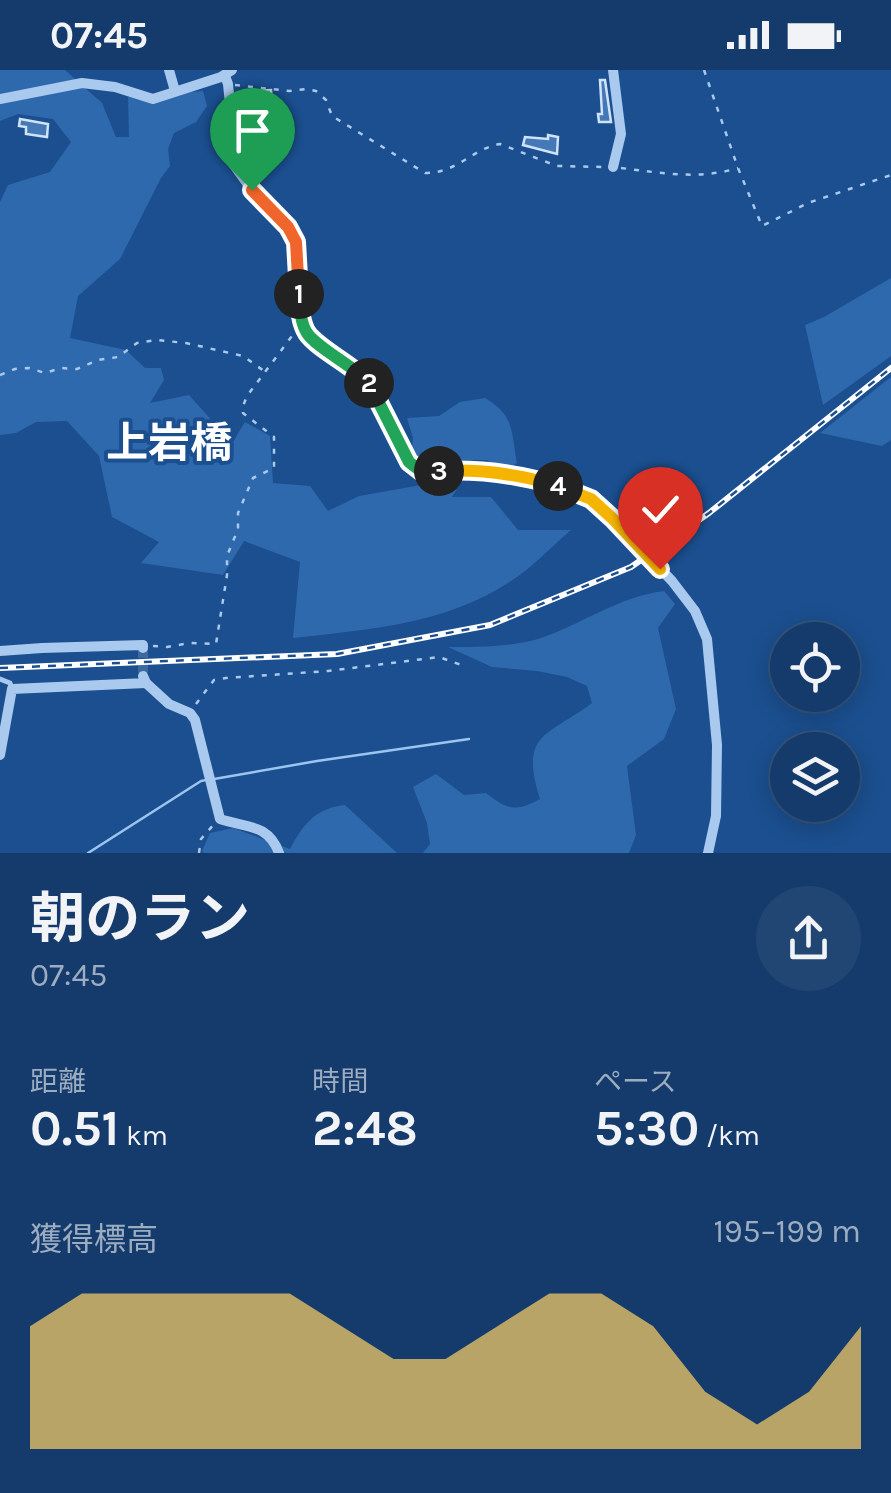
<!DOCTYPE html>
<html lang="ja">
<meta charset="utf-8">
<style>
:root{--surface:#143b6b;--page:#214673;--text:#f1f3f6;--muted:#9dadc1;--line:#33557e;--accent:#ffd166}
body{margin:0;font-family:Karla,"Noto Sans JP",sans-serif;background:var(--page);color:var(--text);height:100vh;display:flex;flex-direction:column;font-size:38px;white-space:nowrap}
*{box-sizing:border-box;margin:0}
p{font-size:32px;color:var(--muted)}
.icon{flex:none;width:55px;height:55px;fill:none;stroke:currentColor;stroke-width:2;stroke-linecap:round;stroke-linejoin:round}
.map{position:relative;height:783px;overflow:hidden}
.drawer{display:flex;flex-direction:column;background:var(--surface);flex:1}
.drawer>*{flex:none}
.controls{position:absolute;left:770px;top:552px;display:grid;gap:20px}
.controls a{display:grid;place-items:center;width:90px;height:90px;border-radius:50%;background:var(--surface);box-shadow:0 5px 25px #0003,0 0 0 2px var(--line);font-size:50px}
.pin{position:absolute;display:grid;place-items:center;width:85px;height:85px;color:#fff;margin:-102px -42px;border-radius:50% 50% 50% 0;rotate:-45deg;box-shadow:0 0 10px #0007}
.pin .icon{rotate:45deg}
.km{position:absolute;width:50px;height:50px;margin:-25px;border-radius:50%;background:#222;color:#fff;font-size:28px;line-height:50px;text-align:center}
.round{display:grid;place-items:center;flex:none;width:105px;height:105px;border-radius:52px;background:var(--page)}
.headline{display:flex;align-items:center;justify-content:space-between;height:170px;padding:0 30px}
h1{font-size:55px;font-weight:700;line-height:75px}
.figures{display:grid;grid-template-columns:repeat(3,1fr);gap:15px;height:170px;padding:10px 30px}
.figures div{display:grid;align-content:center}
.figures b{font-size:50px;font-weight:700}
.figures small{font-size:28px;font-weight:400}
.figures p{font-size:28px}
.chart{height:280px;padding:20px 30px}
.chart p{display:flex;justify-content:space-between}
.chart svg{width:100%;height:180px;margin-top:10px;fill:var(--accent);opacity:.7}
.status{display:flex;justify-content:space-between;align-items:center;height:70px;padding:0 50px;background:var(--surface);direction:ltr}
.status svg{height:28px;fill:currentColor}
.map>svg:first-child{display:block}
.green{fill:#2e69ad}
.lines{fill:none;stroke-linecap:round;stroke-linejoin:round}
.stream{stroke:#9cc4f0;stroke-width:2.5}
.building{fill:#4478b7;stroke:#cfe3fa;stroke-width:2.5}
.minor-tunnel{stroke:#3d69a0;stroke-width:10;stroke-dasharray:10 5;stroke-linecap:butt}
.path{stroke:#a9c9ee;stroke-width:2.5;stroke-dasharray:5 8;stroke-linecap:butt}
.service{stroke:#a9c9ee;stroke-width:5}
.minor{stroke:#a9c9ee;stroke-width:10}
.rail-casing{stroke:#fff;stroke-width:6}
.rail{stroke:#1b4f8f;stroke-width:2.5;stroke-dasharray:8;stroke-linecap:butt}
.split-1-casing{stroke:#fff;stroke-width:20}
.split-2-casing{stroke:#fff;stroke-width:20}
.split-3-casing{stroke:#fff;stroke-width:20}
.split-4-casing{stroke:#fff;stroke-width:20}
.split-5-casing{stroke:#fff;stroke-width:20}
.split-1{stroke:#f0652b;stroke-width:12}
.split-2{stroke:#22a559;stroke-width:12}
.split-3{stroke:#22a559;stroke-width:12}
.split-4{stroke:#f5b400;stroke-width:12}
.split-5{stroke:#f5b400;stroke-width:12}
.labels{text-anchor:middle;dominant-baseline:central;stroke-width:8;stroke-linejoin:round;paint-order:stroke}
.quarter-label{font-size:42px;font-weight:bold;fill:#fff;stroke:#1b4f8f}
</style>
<div class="status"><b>07:45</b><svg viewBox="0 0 49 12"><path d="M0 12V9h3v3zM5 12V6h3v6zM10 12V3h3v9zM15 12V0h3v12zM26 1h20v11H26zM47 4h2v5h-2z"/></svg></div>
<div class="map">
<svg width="891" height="783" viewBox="0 0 891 783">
<rect width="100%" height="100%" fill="#1b4f8f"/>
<g class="green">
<path d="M0,0H65L102,33L116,67H129L128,27L203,21L207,36L196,52L174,63L168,79L170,96L161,108L120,189L78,226L70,268L126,280L145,298H161L164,310L150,333L189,325L232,373L245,352L270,366L273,413L310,416L328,441L359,426L444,411H462L452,427H491L518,460H571C552,476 533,497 511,511C444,555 370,559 293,568L300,492L244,471L223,505L141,493L159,472L112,447L99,386L67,351L36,352L16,363L0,365V132L8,115L50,102L71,72L53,49L18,44L0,51Z"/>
<polygon points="891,208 891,286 823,335 805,255 824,247"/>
<polygon points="891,307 891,370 882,376 820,363"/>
<path d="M485,328C515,346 511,361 517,393L506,401L495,398L487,390H464L426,400L411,387L413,368L407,348L439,346L460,332Z"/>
<path d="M664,521L675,534L658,558L676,639L664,669L627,696L636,765L629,783H423L430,774L427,753L413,717L436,704L464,725L486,723C507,739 514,743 540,729C519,662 547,667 592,633L587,616L567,607L537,601L492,597L448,577C475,577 515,577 541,568C582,554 620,526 664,521Z"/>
<path d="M345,735L397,783H204L202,781L210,763L233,758L290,779C303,754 316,738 345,735Z"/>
</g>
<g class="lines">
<g class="stream">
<polyline points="214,709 317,691 469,669"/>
<polyline points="88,783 201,711 206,710"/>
</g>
</g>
<g class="building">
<polygon points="600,10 605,10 611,52 599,52 598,44 602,44"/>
<polygon points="271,20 272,31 266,32 266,37 255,38 254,50 241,49 241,40 248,40 247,21"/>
<polygon points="20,49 48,54 47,67 26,64 26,57 19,56"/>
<polygon points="548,65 558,67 557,84 523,75 525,67 548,69"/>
</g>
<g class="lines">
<polyline class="minor-tunnel" points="143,578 143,606"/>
<g class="path">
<polyline points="704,0 738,98 762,156 808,133 891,105"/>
<path d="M235,15L289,21L306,19L316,21L326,30L332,46L425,103C458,103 471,79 500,74L557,96L603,97"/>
<path d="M621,98C662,103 699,110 738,98"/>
<polyline points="0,305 15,299 29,298 45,303 61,298 77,299 98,290 118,287 137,273 156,270 186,273 243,286 264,301"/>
<polyline points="153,576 167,577 190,573 216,574 227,505 227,486 238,459 238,443 253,408 274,398 274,367 243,343 243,336 247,326 298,258"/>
<polyline points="196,634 214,610 226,608 328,601 439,587 464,596"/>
<polyline points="199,783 201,769 215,753"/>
</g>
<polyline class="service" points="0,609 10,613 12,619"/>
<g class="minor">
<polyline points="169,0 175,21"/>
<polyline points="225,6 228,14 230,34 224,70 226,84 252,120 288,157 296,172 299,236 309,266 368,310 409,392 422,402 472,400 533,409 591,429 612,448 672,511 695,541 707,569 717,675 716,746 708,783"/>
<polyline points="0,29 82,13 115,17 153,29 221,7 232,0"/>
<polyline points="613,97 621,64 613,0"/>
<polyline points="0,581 42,578 143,575 143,578"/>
<path d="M146,613L169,634L190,643L195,650L220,749C246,758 268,753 279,783"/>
<polyline points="0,685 12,619 146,613 143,606"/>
</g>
<g class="rail-casing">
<polyline id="rail" points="0,598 337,584 490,555 631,497 709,443 891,298"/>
</g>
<use href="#rail" class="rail"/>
</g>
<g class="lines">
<g class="split-1-casing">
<polyline id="split-1" points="252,120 288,157 296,172 299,224"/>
</g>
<g class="split-2-casing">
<path id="split-2" d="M299,224C300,237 300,252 307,263C318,279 354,296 369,313"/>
</g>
<g class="split-3-casing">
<polyline id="split-3" points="369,313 409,392 422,402 439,401"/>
</g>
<g class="split-4-casing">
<path id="split-4" d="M439,401C479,399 519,404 558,416"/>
</g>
<g class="split-5-casing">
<polyline id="split-5" points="558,416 591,429 612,448 660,499"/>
</g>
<use href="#split-1" class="split-1"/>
<use href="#split-2" class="split-2"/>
<use href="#split-3" class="split-3"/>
<use href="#split-4" class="split-4"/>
<use href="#split-5" class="split-5"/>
</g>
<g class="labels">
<g class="quarter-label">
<text x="169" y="373">上岩橋</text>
</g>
</g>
</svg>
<div class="controls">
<a><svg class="icon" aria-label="locate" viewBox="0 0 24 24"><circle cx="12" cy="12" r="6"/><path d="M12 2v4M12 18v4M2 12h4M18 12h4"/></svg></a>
<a><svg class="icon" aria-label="layers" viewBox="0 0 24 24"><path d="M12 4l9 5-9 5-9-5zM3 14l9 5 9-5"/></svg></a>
</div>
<div class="pin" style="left:252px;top:120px;background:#1e9e55"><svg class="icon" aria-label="arrive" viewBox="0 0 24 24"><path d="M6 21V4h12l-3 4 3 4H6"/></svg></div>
<div class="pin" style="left:660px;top:499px;background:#d93025"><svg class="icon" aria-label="check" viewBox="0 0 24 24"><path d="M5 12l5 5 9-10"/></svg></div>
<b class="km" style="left:299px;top:224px">1</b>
<b class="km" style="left:369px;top:313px">2</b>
<b class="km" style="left:439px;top:401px">3</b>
<b class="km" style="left:558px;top:416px">4</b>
</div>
<section class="drawer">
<div class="headline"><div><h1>朝のラン</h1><p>07:45</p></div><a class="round"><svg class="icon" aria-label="share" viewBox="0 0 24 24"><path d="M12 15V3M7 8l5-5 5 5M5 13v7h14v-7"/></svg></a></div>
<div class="figures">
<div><p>距離</p><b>0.51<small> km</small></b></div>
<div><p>時間</p><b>2:48</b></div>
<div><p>ペース</p><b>5:30<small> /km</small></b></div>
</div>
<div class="chart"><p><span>獲得標高</span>195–199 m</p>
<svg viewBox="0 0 160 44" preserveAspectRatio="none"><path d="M0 44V14L10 6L20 6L30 6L40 6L50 6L60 14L70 22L80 22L90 14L100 6L110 6L120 14L130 30L140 38L150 30L160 14V44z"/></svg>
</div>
</section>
